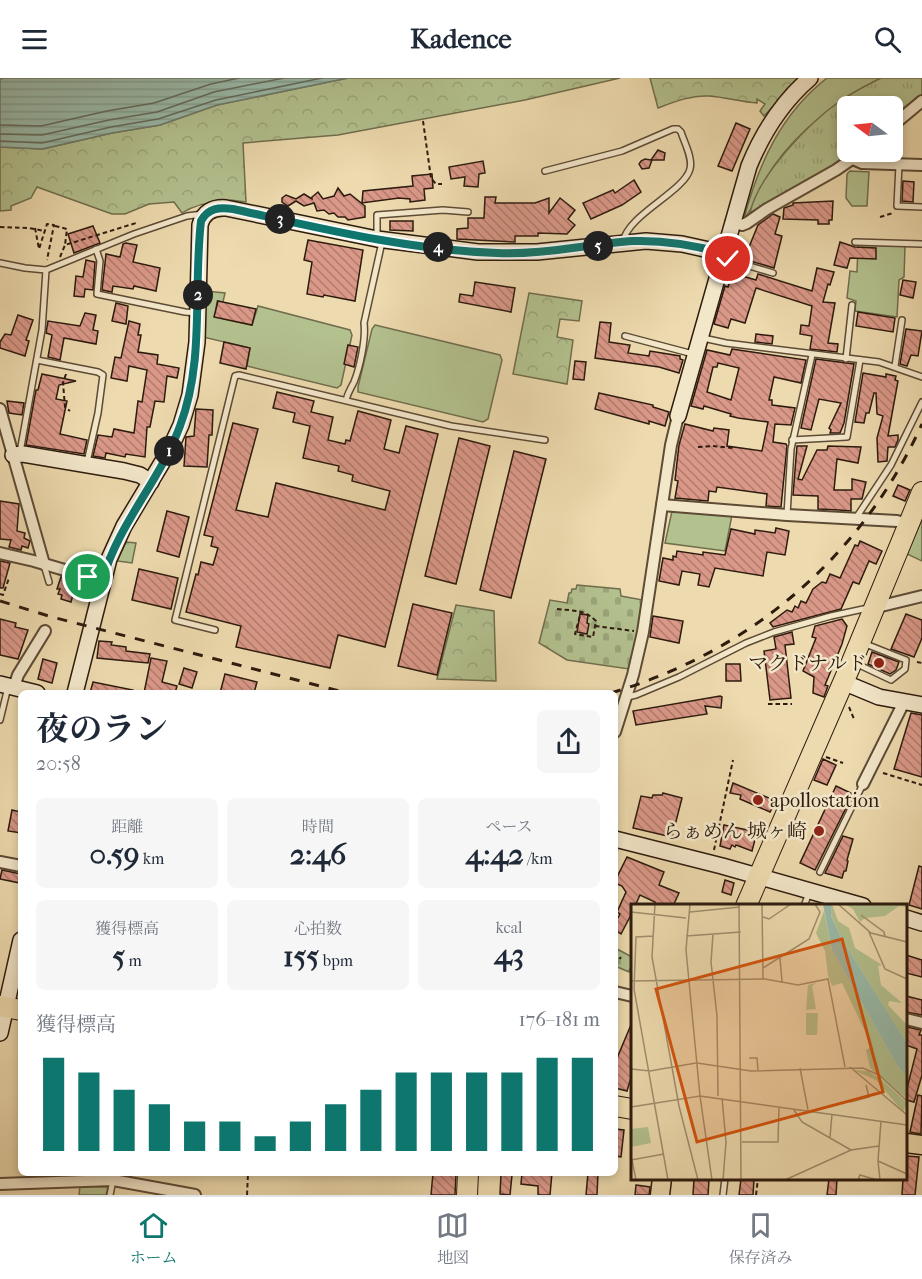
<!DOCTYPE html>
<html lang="ja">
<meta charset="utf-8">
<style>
:root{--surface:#fff;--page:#f6f6f7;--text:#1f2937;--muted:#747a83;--line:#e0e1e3;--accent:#0f766e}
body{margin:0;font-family:"IM FELL French Canon","Noto Serif JP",serif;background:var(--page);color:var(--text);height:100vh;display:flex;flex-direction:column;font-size:22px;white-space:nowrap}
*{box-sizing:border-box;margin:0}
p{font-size:20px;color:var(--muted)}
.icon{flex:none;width:33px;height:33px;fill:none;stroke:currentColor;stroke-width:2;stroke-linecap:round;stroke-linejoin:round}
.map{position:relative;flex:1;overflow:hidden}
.side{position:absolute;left:18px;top:612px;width:600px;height:486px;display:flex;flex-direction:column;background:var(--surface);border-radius:9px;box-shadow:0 3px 9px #0003}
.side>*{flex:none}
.needle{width:39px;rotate:285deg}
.fabs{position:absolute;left:837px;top:18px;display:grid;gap:12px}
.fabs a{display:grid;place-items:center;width:66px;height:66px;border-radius:9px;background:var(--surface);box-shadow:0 3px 9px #0003;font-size:30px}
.pin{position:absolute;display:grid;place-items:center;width:51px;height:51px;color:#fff;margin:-26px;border:3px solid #fff;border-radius:50%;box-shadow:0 2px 6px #0007}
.km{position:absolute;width:30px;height:30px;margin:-15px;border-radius:50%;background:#222;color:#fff;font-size:16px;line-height:30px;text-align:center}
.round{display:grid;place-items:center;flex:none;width:63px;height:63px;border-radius:9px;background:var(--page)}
.summary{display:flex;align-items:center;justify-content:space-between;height:102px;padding:0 18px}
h1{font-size:33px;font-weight:700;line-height:45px}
.metrics{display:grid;grid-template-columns:repeat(3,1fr);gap:9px;height:102px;padding:6px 18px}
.metrics div{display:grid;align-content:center;border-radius:9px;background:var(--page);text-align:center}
.metrics b{font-size:30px;font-weight:700}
.metrics small{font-size:16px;font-weight:400}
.metrics p{font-size:16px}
.chart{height:168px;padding:12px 18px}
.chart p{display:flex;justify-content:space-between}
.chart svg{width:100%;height:108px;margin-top:6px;stroke:var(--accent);stroke-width:6}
header{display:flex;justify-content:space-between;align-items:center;height:78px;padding:0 18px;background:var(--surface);font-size:27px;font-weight:700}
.tabs{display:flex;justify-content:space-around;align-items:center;height:84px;border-top:2px solid var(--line);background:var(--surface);font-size:16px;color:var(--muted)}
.tabs a{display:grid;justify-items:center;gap:3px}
.tabs .on{color:var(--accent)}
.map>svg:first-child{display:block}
.grass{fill:#b3c18f;stroke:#706e4e;stroke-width:1.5}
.forest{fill:url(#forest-crowns);stroke:#706e4e;stroke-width:1.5}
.cemetery{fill:url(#cemetery-stones);stroke:#706e4e;stroke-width:1.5}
.park{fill:url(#park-tufts);stroke:#706e4e;stroke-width:1.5}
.water{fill:url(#water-rules);stroke:#6e7b6c;stroke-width:1.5}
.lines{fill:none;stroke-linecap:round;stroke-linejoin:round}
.shore{stroke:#636b5c;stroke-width:1.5}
.building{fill:url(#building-back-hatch);stroke:#2d1b0e;stroke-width:1.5;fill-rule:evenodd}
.lane-casing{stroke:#5d4b36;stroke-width:8}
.street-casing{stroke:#5d4b36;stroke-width:14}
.secondary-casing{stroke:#2d1b0e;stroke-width:18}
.primary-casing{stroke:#2d1b0e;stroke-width:21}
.highway-casing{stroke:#2d1b0e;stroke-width:22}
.path{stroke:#2d1b0e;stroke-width:2;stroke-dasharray:4.5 3;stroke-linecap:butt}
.lane{stroke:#f3e7ca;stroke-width:5}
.street{stroke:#f3e7ca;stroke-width:10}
.secondary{stroke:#f3e7ca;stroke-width:15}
.primary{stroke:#eddaae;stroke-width:18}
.highway{stroke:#eddaae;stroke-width:20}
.rail{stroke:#2d1b0e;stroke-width:3;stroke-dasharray:10 10;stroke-linecap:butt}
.route-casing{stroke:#fff;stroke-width:12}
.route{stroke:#0f766e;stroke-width:8}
.poi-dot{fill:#8f2418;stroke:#f3e7ca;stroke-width:2}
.labels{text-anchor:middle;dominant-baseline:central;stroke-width:5;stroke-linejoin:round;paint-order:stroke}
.poi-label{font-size:20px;fill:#2d1b0e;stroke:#f3e7ca;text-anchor:end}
.inset-road{fill:none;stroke:#a08e6e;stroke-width:1.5}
.view{fill:#d5530c;fill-opacity:0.15;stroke:#d5530c;stroke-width:3}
.inset-edge{fill:none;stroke:#2d1b0e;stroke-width:3}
</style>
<header><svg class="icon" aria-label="menu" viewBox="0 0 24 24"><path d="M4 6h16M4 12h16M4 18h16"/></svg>Kadence<svg class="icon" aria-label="search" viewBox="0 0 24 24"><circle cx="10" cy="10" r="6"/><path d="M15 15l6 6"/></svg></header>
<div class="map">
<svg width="922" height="1117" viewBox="0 0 922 1117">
<defs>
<pattern id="forest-crowns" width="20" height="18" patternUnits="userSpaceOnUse" patternTransform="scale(1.5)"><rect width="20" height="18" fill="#b3c18f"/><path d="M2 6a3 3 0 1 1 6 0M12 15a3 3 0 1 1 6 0" fill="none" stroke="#9aa57a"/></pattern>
<pattern id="cemetery-stones" width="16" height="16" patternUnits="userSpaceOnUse" patternTransform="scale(1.5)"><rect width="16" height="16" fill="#b3c18f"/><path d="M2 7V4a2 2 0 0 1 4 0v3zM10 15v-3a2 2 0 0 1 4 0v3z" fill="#9aa57a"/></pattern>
<pattern id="park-tufts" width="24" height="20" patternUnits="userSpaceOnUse" patternTransform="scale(1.5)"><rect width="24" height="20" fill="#b3c18f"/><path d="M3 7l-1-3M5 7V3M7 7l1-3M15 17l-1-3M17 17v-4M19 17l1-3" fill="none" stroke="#9aa57a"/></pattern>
<pattern id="water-rules" width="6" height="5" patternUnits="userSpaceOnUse" patternTransform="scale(1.5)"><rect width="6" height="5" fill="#99bbab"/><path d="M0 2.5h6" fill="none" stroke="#84a092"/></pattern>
<pattern id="building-back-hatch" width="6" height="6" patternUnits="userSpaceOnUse" patternTransform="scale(1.5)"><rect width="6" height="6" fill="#da9888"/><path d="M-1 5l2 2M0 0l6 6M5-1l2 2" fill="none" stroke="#b17b6e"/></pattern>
</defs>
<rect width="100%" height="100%" fill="#eddaae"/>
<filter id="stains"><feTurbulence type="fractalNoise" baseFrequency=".00333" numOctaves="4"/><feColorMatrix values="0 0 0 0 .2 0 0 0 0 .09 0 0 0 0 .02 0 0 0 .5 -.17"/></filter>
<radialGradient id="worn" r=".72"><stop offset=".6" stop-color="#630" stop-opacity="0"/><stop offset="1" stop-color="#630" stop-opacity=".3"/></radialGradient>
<g class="grass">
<path d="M827,0H881C843,18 798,53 774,88C764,102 754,131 744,140C759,85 781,36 827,0Z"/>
<polygon points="850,93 869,94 867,128 852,128 846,120 847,96"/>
<polygon points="858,167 905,168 904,199 899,202 897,239 855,233 856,223 847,220 850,193 857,194"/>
<polygon points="205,213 225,215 223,224 217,223 215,239 252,247 258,228 350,252 352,257 341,307 337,310 247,288 250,270 203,259"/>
<polygon points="375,247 500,277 502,282 488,341 483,344 358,314 358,309 372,251"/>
<polygon points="672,433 732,437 725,473 665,465"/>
<polygon points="922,441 922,483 907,476"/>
<polygon points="80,1108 108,1109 106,1117 79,1117"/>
</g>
<g class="forest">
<path d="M348,0H620L525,22L338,57L243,65L246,124L231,122L230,125C212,123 197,125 182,135L174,124L149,126L125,136H112L37,109L31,120L11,128V132L0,133V69L43,71L112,55L160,47L217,27Z"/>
<path d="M650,0H800L764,38L760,33L765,26L757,21V25C741,24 725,19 709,18C691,17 674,24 658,30Z"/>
<polygon points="529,215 582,223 579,243 560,241 557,259 573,262 567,306 513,296"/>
<polygon points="456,527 494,533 496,603 437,601"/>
</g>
<g class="cemetery">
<polygon points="126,464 136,465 132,485 117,483"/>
<polygon points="577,507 620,511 621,518 643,522 639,550 629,591 567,582 539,565 550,522 567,525 569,515 571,515 572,511 576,511"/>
<polygon points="617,871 632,879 632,885 629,894 615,888"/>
</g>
<path class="park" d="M881,0H922V17L893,42L892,28H848V74H854L820,96L750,135C758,97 809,45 840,23C853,14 867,7 881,0Z"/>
<polygon class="water" points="5,0 348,0 217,27 160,47 112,55 42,71 0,69 0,1"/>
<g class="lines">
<g class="shore">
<polyline points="0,47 41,48 107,33 154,25 211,6 239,0"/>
<polyline points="0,56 42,57 109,42 157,34 214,14 284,0"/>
<polyline points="0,63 42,65 111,49 158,41 216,22 322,0"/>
</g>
</g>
<g class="building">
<polygon points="736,45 750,51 732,93 718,88"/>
<polygon points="658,72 665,75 664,82 652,82 649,90 642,91 639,86 641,83 645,81 651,82"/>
<polygon points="483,83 485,95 479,96 478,109 464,108 465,99 451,101 449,89"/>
<polygon points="432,96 433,110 424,111 425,122 410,124 410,121 399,120 362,125 363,113 413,108 412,98"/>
<polygon points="634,102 641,114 622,127 591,141 583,125 613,112 615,115"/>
<polygon points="903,103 914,104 913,124 902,123"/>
<polygon points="338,110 344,118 350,116 365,128 365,139 348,142 345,139 338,139 334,135 329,136 324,132 317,133 314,125 304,128 296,123 288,128 282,124 282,120 286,117 296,121 304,116 312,121 312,119 318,114 323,121 334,118"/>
<polygon points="485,119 496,119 495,125 535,125 549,120 549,135 560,120 575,132 568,141 575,147 567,156 538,155 538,158 515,158 515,164 457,161 457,151 468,150 468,140 484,140"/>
<polygon points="833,123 832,142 829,142 829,146 818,146 818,142 783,141 784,130 793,127 793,125"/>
<polygon points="773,136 780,139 775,156 782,158 774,190 734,178 739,166 749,169 758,147"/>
<polygon points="390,143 413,143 413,153 390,152"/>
<polygon points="93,148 100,165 74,175 68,156"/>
<polygon points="308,162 363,172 355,223 324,217 323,219 307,216 312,184 304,182"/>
<polygon points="840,164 855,169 876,170 876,181 850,180 847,190 834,187"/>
<polygon points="126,165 137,167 133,184 160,190 156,213 134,208 133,211 113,208 112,214 102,212 106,176 120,179 123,166"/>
<polygon points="86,182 95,184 93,212 85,211 84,219 74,218 76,198 83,199"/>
<polygon points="817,190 834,194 830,207 828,206 823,224 835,225 828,265 838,266 837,274 810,271 812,258 800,256 801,247 809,248 812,228 756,210 745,245 731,241 728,250 714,246 725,208 728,209 732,195 756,202 758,196 812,213"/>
<polygon points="903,202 916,204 913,220 900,217"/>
<polygon points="475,204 515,210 511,234 459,224 460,216 473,218"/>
<polygon points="218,223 256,231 252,247 214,239"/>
<polygon points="116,225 128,228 126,246 112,243"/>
<polygon points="858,234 895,240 893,254 856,248"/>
<polygon points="85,235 96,237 93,252 98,253 96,266 64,260 60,282 48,279 52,257 46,255 48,243 80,248"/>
<polygon points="18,237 33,242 26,262 29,263 25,278 0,270 0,264 5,256 11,257"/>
<polygon points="129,243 140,246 138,257 141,257 138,274 158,277 157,286 179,290 177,300 167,298 164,324 155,323 150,349 147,349 145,379 126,376 125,379 106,375 105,380 93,378 98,357 112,359 114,351 134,355 138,323 142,324 147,292 129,288 127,303 111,300 115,279 121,280"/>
<polygon points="600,244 611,245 609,264 630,267 628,275 649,278 650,273 680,278 680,281 683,282 679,295 659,289 595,280"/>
<polygon points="906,251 922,253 918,278 911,277 907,288 900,286"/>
<polygon points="756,256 773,258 772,266 755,264"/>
<polygon points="224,264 250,270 246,291 220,285"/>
<polygon points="348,267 358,269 354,289 344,286"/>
<path d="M732,271L806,282L801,305L774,299L769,322H772V327L795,330L791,347L775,346L773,364L786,366L787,368L781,429L766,428L767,416L717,409L716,414L709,413L708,423L675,420L678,403L675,402L679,367L685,346L713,353L714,350L729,352L727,368L762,373L768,344L738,340L730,338L731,336L704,328L703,331L691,328L707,272L730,277ZM718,285L739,290L731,322L707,314L713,289H717Z"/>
<polygon points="816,281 854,286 844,345 840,355 830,355 831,352 829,350 841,325 819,321 811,352 801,350"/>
<polygon points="575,283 586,284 584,302 573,301"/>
<polygon points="863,295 886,299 886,296 896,298 895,302 898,303 888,358 898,357 898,362 895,369 888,369 887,383 878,384 877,360 883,338 877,336 876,315 874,315 869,335 866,335 864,345 855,344"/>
<polygon points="42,296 76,303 59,307 56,321 67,323 60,356 87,362 84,376 26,367 36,312 38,312"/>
<polygon points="277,314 314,323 311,334 333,339 328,362 345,366 346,362 350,363 358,333 391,342 384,371 399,375 406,348 438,356 385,569 338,557 330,590 236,569 241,548 186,534 196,496 198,497 201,484 213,487 218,470 211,468 213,459 204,457 233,345 258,351 236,432 268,439 276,405 385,432 390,413 352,403 353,397 338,393 339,388 303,380 310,348 293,344 295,335 273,330"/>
<polygon points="599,315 653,327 653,329 669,334 665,348 649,343 649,346 595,331"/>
<polygon points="7,323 24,325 22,337 9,335"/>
<polygon points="196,331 213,332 212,357 209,357 207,389 184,388 186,359 194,358"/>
<polygon points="459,360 490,368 456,506 425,498"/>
<polygon points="797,368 807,368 798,401 802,402 817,372 827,372 828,368 861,369 858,385 837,381 834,412 852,412 852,401 866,404 862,421 851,421 851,433 839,432 818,431 818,418 793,417"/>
<polygon points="514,373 546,381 511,520 480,512"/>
<polygon points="898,407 910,412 905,423 893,418"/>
<polygon points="0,423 19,426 17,453 25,455 24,460 30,463 28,470 22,468 21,472 9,469 11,462 0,461"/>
<polygon points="167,433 189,439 179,479 157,473"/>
<polygon points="776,450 789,453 785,477 767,474 763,498 715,490 709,509 698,507 700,496 682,493 679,507 659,503 663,480 673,482 673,478 676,479 677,473 703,477 703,474 725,477 731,451 755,456 755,452 775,455"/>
<polygon points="860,463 882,473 876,486 869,483 859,506 853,504 841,531 773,549 770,545 787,532 792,534 795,528 798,530 801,523 806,525 813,511 822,504 826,505 830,496 840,500 855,467 858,468"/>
<polygon points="0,483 10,485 3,510 0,510"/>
<polygon points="139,491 178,500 171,531 132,522"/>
<polygon points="61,499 85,507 83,515 74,513 71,524 61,521 62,517 58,516 60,511 57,511"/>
<polygon points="413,526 452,535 437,597 398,588"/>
<polygon points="580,536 588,537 587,545 589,546 587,556 577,554"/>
<polygon points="906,536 922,542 922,560 914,579 891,571"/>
<polygon points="653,538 683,543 679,565 650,559"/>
<polygon points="0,541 16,545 15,549 28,552 18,581 0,577"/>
<polygon points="842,541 847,548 842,566 825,607 828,608 824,619 813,615 814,599 803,593 816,560 812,559 815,548"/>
<polygon points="792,554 794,566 785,567 791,620 770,622 764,573 776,571 774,559"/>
<polygon points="99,563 112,564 111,567 126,569 126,573 150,576 148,585 97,580"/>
<polygon points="872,574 899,584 896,592 890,596 868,586"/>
<polygon points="151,580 167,583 162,604 177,608 175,615 144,615"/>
<polygon points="43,581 57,585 52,605 38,601"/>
<polygon points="726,586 740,586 741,603 726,603"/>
<polygon points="184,590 197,594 192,610 179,606"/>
<polygon points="225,596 257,604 254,615 220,615"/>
<polygon points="93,604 133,612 133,615 90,615"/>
<polygon points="720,618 722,619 721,630 705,628 707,636 636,647 633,633"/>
<polygon points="911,635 922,637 922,699 894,691"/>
<polygon points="823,681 836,687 827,707 814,702"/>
<polygon points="733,705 776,723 770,734 740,721 741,717 730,715"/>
<polygon points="836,708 853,716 815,792 800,785"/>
<polygon points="663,715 682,720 672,759 633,750 641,718 652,720 653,717 662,717"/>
<polygon points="12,732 21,734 21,755 8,753"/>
<polygon points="724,747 757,754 752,773 736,767 735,769 732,767 730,771 720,768"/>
<polygon points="843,758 853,761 847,782 848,783 846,793 844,793 842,800 825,795"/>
<polygon points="627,779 664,794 659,807 679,815 673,828 653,828 655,824 640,817 635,828 633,828 633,833 621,856 615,852 615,845 620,836 617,834 626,814 622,808 615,805 615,803"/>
<polygon points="919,788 922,789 922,831 909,827"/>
<polygon points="2,792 21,796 20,805 0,801"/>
<polygon points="725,802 734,805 731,817 722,814"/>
<polygon points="906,877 922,882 922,899 906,895"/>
<polygon points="906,918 922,922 922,937 906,934"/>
<polygon points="633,942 633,993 627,1013 615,1010 615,985"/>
<polygon points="907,949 921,952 919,957 922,957 922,997 914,1024 906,1022 906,1014 917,971 906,967"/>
<polygon points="918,1017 922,1018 921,1056 910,1054"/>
<polygon points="615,1051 624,1052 621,1079 615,1078"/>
<polygon points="906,1078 919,1079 915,1117 902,1117 903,1101 906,1101"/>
<polygon points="433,1095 456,1095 455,1117 431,1117"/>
<polygon points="522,1095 552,1095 550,1117 538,1117 538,1108 521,1106"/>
<polygon points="588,1095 598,1095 597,1117 586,1117"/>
<polygon points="501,1096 512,1097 510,1117 500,1116"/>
<polygon points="694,1101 709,1102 708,1117 693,1117"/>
<polygon points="741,1101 754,1101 753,1117 739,1117"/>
<polygon points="829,1101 837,1101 836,1117 827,1117"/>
<polygon points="636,1107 650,1109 649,1117 635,1117"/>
</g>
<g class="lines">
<g class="lane-casing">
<g id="lane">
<polyline points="899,87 897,128 922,129"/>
<path d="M545,93L622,73L673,51H678L681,54C684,64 693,80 690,91C684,114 627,137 623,164"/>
<polyline points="377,159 377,137 443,132 468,134"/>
<polyline points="855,164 922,166"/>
<polyline points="96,171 100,183 97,216 185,234 198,235"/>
<polyline points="723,180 773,195"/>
<polyline points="0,185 25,190 46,192 134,156 187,138 203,136"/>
<polyline points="625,258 693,276"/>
<polyline points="703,260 726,265 879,284 922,299"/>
<polyline points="846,281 852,227"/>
<polyline points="37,282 98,294 103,297 98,335 87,384"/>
<polyline points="895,288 902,242"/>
<path d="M346,322C348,314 351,310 354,304C360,289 366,261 364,245L382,164"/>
<polyline points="792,362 847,359 860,282"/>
<polyline points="20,374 42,252 46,192"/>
<polyline points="787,437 791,371 812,277"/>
<polyline points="856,440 891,387 922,324"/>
<polyline points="44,487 49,504"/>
<polyline points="215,552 175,542 235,298 239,297 451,348 545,362"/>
<polyline points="855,585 891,602 905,591 906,582 863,565"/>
<polyline points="627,619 636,617 679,599 746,565 774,554 831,538 868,530"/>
<polyline points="0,642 8,609"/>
<polyline points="820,794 863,706"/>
<polyline points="804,828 809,815"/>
<polyline points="110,1117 113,1102"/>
<polyline points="723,1117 725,1100"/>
</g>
</g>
<g class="street-casing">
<g id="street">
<polyline points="892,48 922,23"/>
<polyline points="853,81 862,85 922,87"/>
<polyline points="731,144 742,147 747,145 767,131 836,92 862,74"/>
<polyline points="0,331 44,486"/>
<polyline points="662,427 787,437 897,443 908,446"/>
<polyline points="0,475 34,483 102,503"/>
<polyline points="873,530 922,518"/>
<polyline points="14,609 18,597 45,553"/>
<polyline points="615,654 633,597 643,554 671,367 678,338"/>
<polyline points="863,706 904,624"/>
<polyline points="0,784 21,788"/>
<polyline points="615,914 632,918"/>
<polyline points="906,941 922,945"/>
<polyline points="0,1106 113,1102 195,1117"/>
</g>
</g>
<g class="secondary-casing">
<g id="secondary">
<path d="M678,338L749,88C763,54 782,24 810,0"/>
<polyline points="13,377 23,376 124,393 140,397 151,404"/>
<polyline points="843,604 879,619 922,627"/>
<polyline points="0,606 37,615"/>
<path d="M75,615L109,481L124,448L169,373L181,347L190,317L197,264L200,147C203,134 213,129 226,130L377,161L478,174H537L646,163L682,166L723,175"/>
<polyline points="615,761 722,788 863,828"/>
<polyline points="906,840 922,845"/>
<polyline points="0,955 21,862"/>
</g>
</g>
<g class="primary-casing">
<g id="primary">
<polyline points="906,1065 922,1067"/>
<polyline points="660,1117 662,1100"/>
</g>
</g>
<g class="highway-casing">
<g id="highway">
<polyline points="746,828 849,591 922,414"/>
<polyline points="0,928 21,932"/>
<polyline points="615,1028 632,1031"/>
<polyline points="467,1117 468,1095"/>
</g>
</g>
<g class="path">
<polyline points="423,43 431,100 436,106 442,106"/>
<polyline points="880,139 893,135"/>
<polyline points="55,148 67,151 65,167"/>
<polyline points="0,149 29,150 45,153"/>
<polyline points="35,150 39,171 47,146 54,147 47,182"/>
<polyline points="60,179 65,167 136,145"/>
<polyline points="66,296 63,305 65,329 70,333"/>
<polyline points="698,369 712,368 733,370"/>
<polyline points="0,516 3,517 9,500"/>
<path d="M557,531C573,533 584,531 596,543L593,559L575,556L581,534"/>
<polyline points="595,548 634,553"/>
<polyline points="917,584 922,585"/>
<polyline points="768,626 792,626"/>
<polyline points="849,629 854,641"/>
<polyline points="826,679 843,685"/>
<polyline points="883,695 922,707"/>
<polyline points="714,772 733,682"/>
<polyline points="615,887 621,879"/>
<polyline points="247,1117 248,1095"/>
<polyline points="756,1117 758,1100"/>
</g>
<use href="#lane" class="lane"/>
<use href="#street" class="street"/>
<use href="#secondary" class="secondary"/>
<use href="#primary" class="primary"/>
<use href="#highway" class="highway"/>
<g class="rail">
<polyline points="0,523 52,539 347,615"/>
<path d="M611,615C751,573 861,480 922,346"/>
</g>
</g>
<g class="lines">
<g class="route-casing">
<path id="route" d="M88,499L102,503C118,446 160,403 180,348C205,282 193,212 201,143C208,130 219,129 233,131C320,150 408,172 497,175C543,177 588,166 633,163C664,162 694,167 723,175L722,179L728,181"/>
</g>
<use href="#route" class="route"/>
</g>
<g class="poi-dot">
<circle cx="879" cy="585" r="6"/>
<circle cx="758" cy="722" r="6"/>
<circle cx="819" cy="753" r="6"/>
</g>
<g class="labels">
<g class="poi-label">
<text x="867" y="585">マクドナルド</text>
<text x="770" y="722" text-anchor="start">apollostation</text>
<text x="807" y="753">らぁめん 城ヶ崎</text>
</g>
</g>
<g transform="translate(631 826)">
<rect width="276" height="276" fill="#eddaae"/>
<path d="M185,79L181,82L185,105L175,106L177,81ZM175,109H187L186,131H175ZM222,166L237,167L250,175L276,199L272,208L245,176ZM17,223L20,239L0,243V225Z" fill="#b3c18f"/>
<path d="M201,0L207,17L218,24L224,44L251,61L247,62L250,81L271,99L258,97L257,101L276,121V139L211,36L200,10ZM213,0H276V3L268,2L254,12L234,14L229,18L222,5ZM193,7L201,46L266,161L276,173V195L239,164L235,146L241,142L211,79L201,82L197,72L194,47L185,29Z" fill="#b3c18f"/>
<path d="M192,0H201L200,11L211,36L276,139V173L266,161L201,46Z" fill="#99bbab"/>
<path class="inset-road" d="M24,0L21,53L48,202L67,276M59,0L55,46L69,192L276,221M108,0L110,276M131,0L132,75M207,0L240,29L276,38M0,8L55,14M59,8L109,3M230,11L253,28L254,33M132,13L138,15L160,0M238,28L254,65L276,75M82,30L80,58L86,112L87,192M22,32L5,33L3,85L37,276M55,32L110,28M149,54L151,78M132,64L178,35L189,8L184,0M0,77L134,75L167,81L197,75L214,163M118,154H126L127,166M66,159L120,167L232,164L248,171L276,197M219,163L276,211M169,164L177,206M0,165L19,167L65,159M91,194L95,238L92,276M219,198L238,193L235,181M0,203L69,192L81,276M163,206L171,218L220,246M250,217L247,257L276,270M199,233L201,210M111,238H147L148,203M0,256L33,250M1,256L5,276M247,257L249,276M154,276L220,246L248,242M227,276L229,271L246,276"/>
<path class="view" d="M211,35L252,188L66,238L25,85Z"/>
<rect width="276" height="276" class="inset-edge"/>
</g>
<rect width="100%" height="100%" filter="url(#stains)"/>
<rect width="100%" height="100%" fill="url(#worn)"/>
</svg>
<div class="fabs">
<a><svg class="needle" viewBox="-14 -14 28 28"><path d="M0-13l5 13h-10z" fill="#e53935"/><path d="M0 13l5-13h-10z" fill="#747a83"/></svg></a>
</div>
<div class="pin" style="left:88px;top:499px;background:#1e9e55"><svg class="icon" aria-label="arrive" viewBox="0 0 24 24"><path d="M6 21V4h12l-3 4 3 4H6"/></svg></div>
<div class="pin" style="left:728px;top:181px;background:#d93025"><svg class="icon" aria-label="check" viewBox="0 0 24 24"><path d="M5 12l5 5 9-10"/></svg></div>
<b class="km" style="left:169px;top:373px">1</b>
<b class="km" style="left:198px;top:217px">2</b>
<b class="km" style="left:280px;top:141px">3</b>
<b class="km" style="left:438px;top:169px">4</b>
<b class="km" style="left:598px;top:168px">5</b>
<section class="side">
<div class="summary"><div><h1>夜のラン</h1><p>20:58</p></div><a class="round"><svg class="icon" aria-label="share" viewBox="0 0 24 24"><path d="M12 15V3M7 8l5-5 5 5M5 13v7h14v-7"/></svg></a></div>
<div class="metrics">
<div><p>距離</p><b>0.59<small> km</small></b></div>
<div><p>時間</p><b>2:46</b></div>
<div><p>ペース</p><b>4:42<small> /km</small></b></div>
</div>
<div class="metrics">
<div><p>獲得標高</p><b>5<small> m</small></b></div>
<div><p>心拍数</p><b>155<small> bpm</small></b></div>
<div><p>kcal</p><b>43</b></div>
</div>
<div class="chart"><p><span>獲得標高</span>176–181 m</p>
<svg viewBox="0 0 160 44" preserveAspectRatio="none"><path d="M5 44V6M15 44V12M25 44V19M35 44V25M45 44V32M55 44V32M65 44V38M75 44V32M85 44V25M95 44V19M105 44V12M115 44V12M125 44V12M135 44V12M145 44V6M155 44V6"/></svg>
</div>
</section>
</div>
<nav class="tabs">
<a class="on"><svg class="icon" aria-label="home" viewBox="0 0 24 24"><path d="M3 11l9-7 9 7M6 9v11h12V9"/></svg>ホーム</a>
<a><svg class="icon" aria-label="map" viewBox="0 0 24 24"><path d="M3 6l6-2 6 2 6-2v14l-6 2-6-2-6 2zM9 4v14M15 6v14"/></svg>地図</a>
<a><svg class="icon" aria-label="saved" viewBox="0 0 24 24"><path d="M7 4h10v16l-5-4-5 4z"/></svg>保存済み</a>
</nav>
